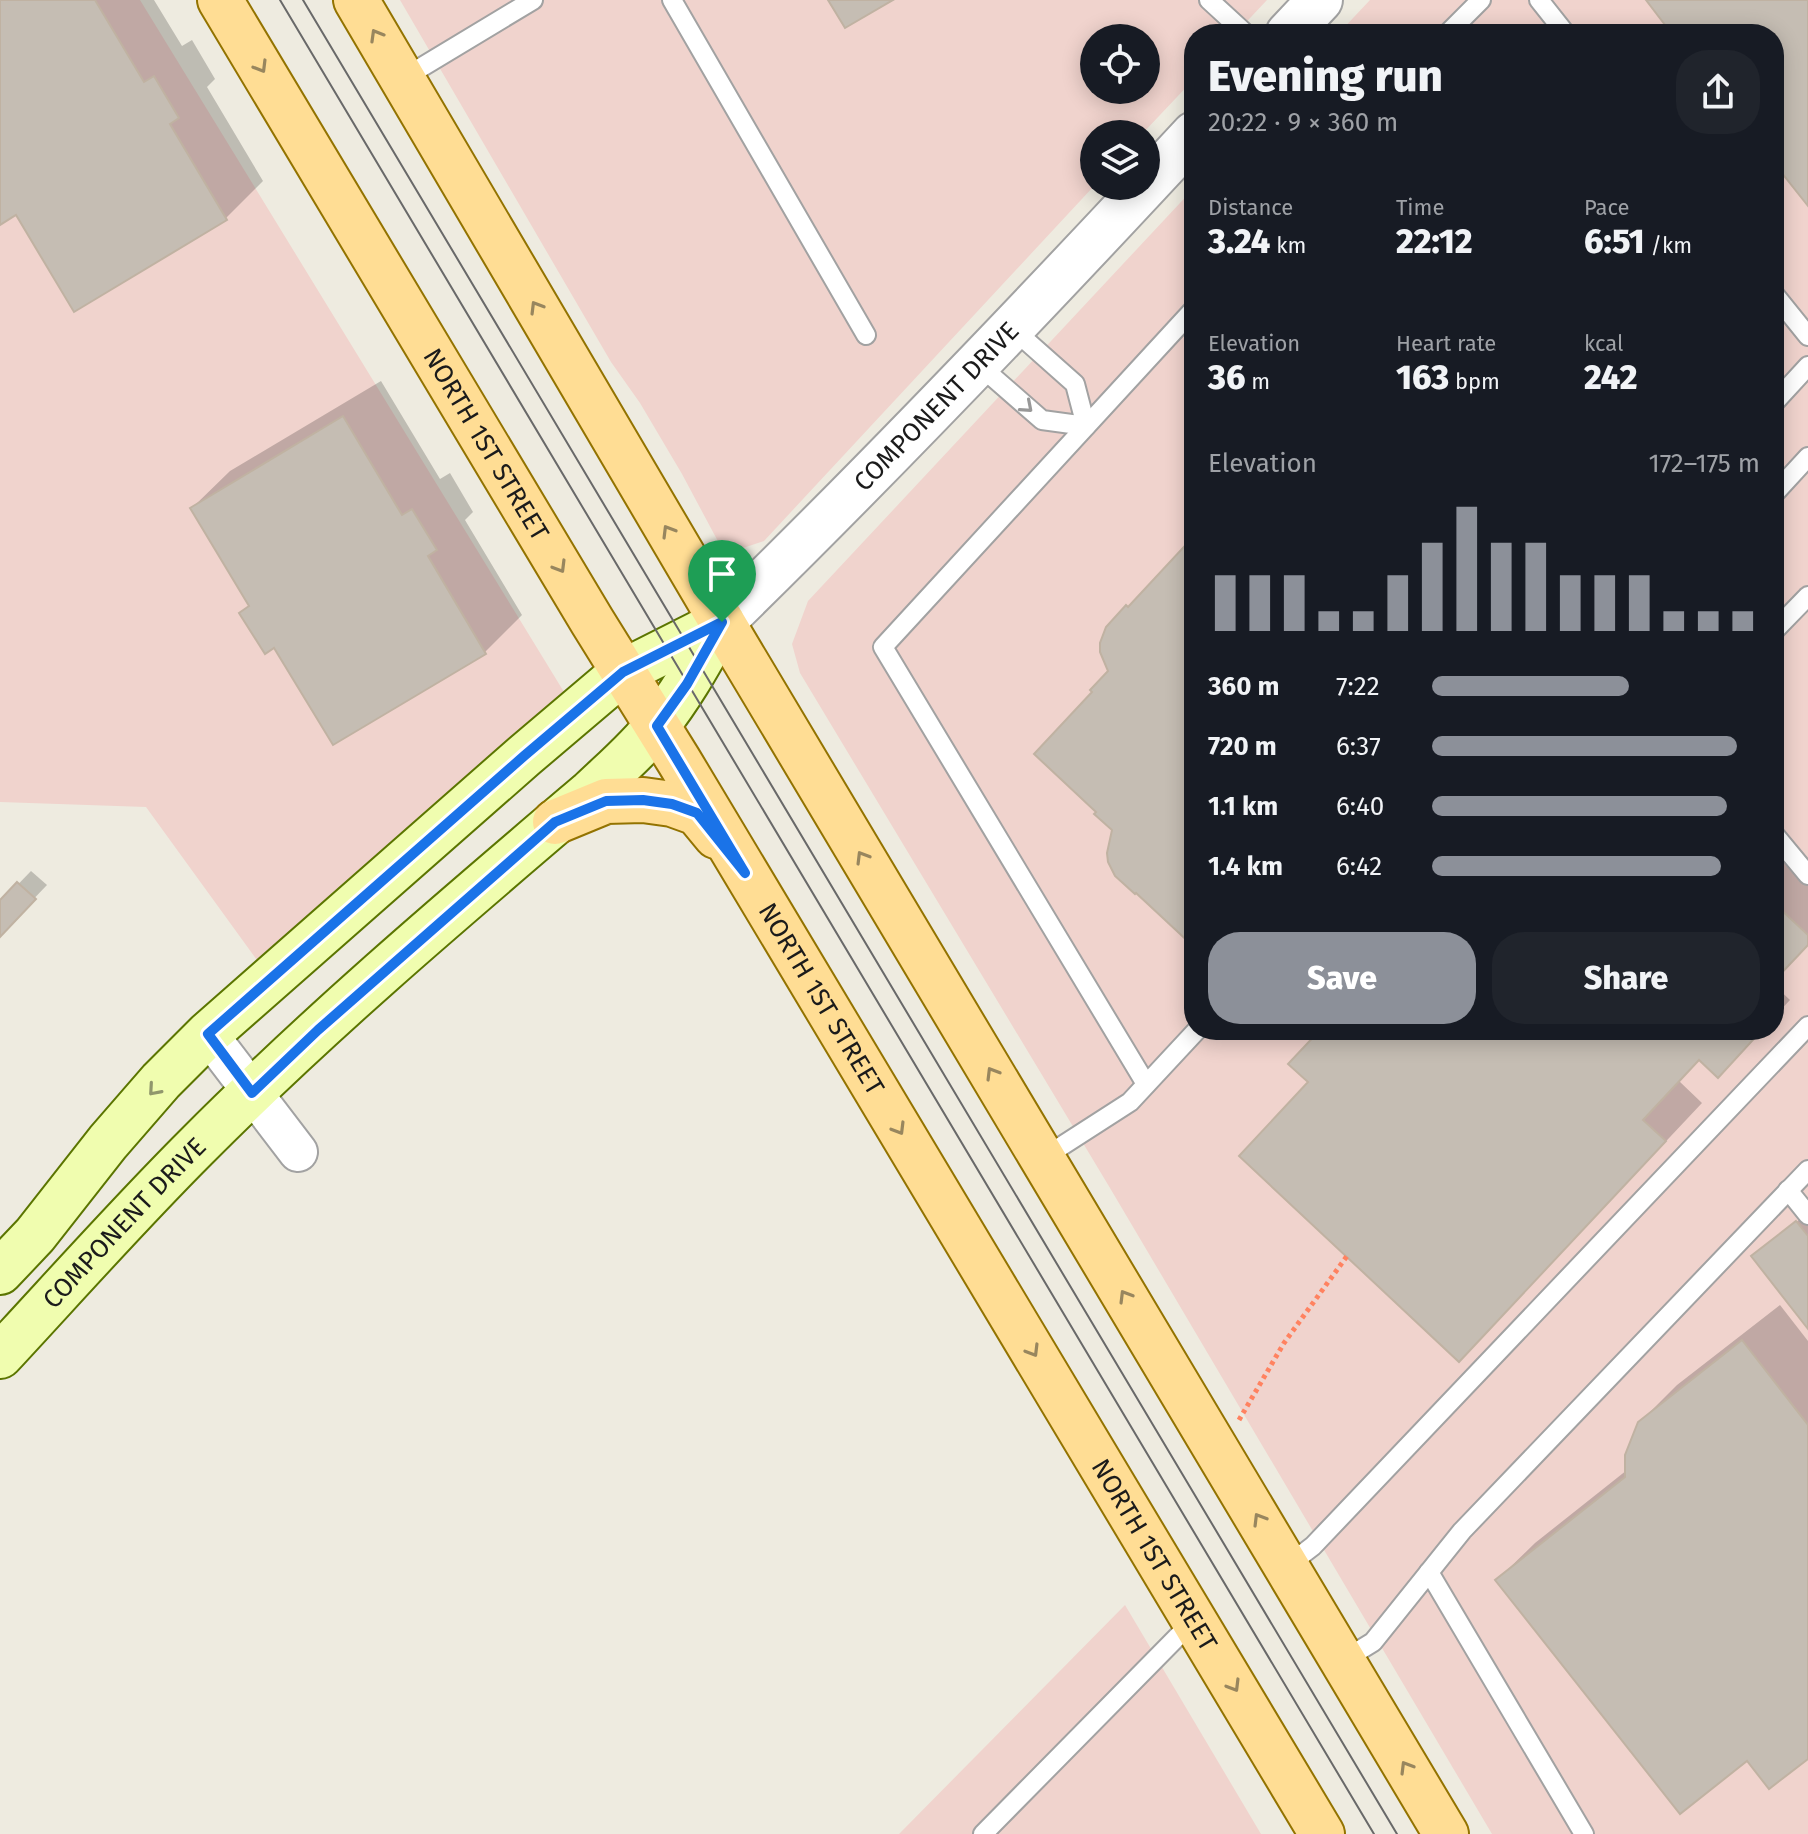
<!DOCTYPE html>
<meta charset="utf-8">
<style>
:root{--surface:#171b24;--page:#20242c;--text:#f1f3f6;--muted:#9ea1a6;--accent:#8c9099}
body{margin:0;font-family:"Fira Sans",sans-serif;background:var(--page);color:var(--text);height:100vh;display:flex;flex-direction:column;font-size:30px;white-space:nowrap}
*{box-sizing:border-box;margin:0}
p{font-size:26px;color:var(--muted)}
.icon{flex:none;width:44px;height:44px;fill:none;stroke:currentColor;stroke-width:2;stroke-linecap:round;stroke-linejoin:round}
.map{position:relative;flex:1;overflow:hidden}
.details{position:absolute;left:1184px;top:24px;width:600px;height:1016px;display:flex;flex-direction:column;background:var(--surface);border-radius:32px;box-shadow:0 4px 20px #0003}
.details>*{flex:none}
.tools{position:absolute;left:1080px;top:24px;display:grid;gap:16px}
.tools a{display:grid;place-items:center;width:80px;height:80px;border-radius:50%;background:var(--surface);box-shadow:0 4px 20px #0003;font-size:40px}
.pin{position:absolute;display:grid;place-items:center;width:68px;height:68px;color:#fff;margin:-82px -34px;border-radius:50% 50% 50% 0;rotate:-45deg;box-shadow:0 0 8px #0007}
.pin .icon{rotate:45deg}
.round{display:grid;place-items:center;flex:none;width:84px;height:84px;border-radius:32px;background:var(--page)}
.head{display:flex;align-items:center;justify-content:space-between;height:136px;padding:0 24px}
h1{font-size:44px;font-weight:800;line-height:60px}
.stats{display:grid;grid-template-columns:repeat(3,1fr);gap:12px;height:136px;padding:8px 24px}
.stats div{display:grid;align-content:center}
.stats b{font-size:34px;font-weight:800}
.stats small{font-size:22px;font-weight:400}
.stats p{font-size:22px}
.chart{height:224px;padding:16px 24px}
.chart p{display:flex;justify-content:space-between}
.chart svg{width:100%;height:144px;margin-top:8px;stroke:var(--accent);stroke-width:6}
.cta{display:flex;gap:16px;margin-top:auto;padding:16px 24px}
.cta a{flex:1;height:92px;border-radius:32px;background:var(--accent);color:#fff;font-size:32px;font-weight:800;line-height:92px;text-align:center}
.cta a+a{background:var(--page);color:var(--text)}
ul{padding:0 24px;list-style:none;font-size:26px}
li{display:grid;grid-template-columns:128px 96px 1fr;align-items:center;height:60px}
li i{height:20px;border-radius:10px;background:var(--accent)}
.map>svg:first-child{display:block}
.commercial{fill:#f0d3cd;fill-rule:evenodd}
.shadow{fill:#0003}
.building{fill:#c5bdb3;stroke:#c0b2a2;stroke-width:2}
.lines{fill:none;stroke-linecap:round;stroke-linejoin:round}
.service-casing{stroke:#a2a2a2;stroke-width:22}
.minor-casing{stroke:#a2a2a2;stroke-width:42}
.tertiary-casing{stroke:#a2a2a2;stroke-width:48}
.secondary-casing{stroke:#5b7500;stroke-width:48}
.primary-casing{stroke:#937300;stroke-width:48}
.path{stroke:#ff8260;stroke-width:5;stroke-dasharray:4 4;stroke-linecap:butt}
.service{stroke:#fff;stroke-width:18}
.minor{stroke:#fff;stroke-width:38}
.tertiary{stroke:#fff;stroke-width:44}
.secondary{stroke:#f0fdaf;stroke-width:44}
.primary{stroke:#ffdd94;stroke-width:44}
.tram{stroke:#696969;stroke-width:2}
.oneway{stroke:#98865e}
.oneway2{stroke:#989898}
.oneway3{stroke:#90976c}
.route-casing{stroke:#fff;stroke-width:16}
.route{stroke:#1a73e8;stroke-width:10}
.labels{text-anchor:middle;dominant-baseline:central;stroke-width:8;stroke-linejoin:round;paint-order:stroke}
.street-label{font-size:26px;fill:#1b1b1b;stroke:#fff}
</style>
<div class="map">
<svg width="1808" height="1834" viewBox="0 0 1808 1834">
<rect width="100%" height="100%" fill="#eeebe0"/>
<g class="commercial">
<polygon points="0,0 140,0 564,692 259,963 146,807 0,802"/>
<path d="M400,0H1267L1235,34H1194V79L1142,134H1094V186L764,541L743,548L721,547L682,474L640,403L611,362ZM1094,38H1146V90H1094Z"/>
<polygon points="1370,0 1808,0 1808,1834 1492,1834 1110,1188 800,673 792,644 808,601 1194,188 1194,1030 1774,1030 1774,34 1338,34"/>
<polygon points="1125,1605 1261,1834 899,1834"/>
</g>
<g class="shadow">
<polygon points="0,0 154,0 182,46 192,40 215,79 207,87 263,181 226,218 75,309 17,213 0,208"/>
<polygon points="381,381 440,479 450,473 473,512 465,520 522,615 485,652 334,742 275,645 242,613 251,604 192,508 230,471"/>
<polygon points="1774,831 1808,863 1808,944 1774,980"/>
<polygon points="31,871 47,885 0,934 0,903"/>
<polygon points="1774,985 1790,1000 1774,1017"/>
<polygon points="1323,1030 1762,1030 1718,1075 1700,1058 1679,1081 1702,1103 1496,1322 1311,1082"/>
<polygon points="1804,1216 1808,1219 1808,1326 1759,1251"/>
<polygon points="1780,1305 1808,1341 1808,1756 1747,1758 1497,1580 1535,1543 1627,1470 1639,1423 1677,1385"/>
</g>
<g class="building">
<polygon points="0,0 95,0 144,82 154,76 179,118 170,124 227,220 74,312 16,215 0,225"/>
<polygon points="828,0 893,0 845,28"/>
<polygon points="1646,0 1808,0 1808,206 1774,163 1774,34 1672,34"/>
<polygon points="343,416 402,515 412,509 437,550 428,556 486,654 333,745 274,648 265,654 239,613 249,606 190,508"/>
<polygon points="1194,536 1194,947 1136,893 1135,894 1115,876 1108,862 1107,853 1112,830 1094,814 1096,812 1034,754 1092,692 1090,690 1108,671 1100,652 1100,643 1106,627 1126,605 1128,607"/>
<polygon points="17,882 36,899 0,937 0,900"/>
<polygon points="1774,903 1808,935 1808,945 1774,981"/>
<polygon points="1320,1030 1762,1030 1718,1078 1699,1060 1643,1120 1666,1141 1459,1362 1239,1156 1308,1082 1288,1064"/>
<polygon points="1796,1221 1808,1236 1808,1329 1751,1256"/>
<polygon points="1742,1340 1808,1425 1808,1759 1769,1789 1747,1761 1680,1814 1495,1580 1625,1477 1625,1455 1638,1422"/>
</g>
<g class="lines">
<g class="service-casing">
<g id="service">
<polyline points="672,0 866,335"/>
<polyline points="1209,0 1246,34"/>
<polyline points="1539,0 1566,34"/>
<polyline points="1447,34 1481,0"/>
<polyline points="402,79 533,0"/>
<polyline points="1774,294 1808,336"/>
<polyline points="979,365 1042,420 1086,426 1075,384 1013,329"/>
<polyline points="1774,403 1808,366"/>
<polyline points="1774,494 1808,457"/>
<polyline points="1774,631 1808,596"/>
<polyline points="1774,834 1808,875"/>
<polyline points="1146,1084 883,647 1194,309"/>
<polyline points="1043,1158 1130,1102 1197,1030"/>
<polyline points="1788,1190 1808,1215"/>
<polyline points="1287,1566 1313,1546 1808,1026"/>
<polyline points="1429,1572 1584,1834"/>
<polyline points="1342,1661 1373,1642 1462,1531 1808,1170"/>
<polyline points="983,1834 1193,1621"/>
</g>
</g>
<g class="minor-casing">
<polyline id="minor" points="208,1034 298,1152"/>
</g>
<g class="tertiary-casing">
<g id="tertiary">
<polyline points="1288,34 1320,0"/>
<path id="s1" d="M722,622C884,464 1040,300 1194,134"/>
</g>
</g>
<g class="secondary-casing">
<g id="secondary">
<polyline points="0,1272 35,1235 108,1142 161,1081 208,1034 524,756 623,672 722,622"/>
<path id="s2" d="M0,1356C65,1286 128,1215 195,1148C320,1022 456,907 591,792C614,770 639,749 658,724C683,693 702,657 722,622"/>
</g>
</g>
<g class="primary-casing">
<g id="primary">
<path id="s3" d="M220,0L592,621L679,761L1322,1834"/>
<polyline points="356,0 722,622 1446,1834"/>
<polyline points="555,822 606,801 643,800 672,804 697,813 716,836"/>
</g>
</g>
<polyline class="path" points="1239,1420 1284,1343 1347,1256"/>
<use href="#service" class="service"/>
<use href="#minor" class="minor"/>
<use href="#tertiary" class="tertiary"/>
<use href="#secondary" class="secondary"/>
<use href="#primary" class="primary"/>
<g class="tram">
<polyline points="280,0 1374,1834"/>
<polyline points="303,0 1397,1834"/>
</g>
</g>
<defs><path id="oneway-chevron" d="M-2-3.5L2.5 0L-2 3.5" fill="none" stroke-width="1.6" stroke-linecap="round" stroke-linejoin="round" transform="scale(2)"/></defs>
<g class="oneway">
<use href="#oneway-chevron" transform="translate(376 35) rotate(-120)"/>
<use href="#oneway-chevron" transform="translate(261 67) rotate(59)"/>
<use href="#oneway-chevron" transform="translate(536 307) rotate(-121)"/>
<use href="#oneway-chevron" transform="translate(668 531) rotate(-121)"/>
<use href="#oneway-chevron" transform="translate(560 567) rotate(59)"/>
<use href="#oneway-chevron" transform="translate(862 857) rotate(-121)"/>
<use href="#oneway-chevron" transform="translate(992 1073) rotate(-121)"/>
<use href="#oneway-chevron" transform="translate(899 1129) rotate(59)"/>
<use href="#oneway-chevron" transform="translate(1125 1296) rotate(-121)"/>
<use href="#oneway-chevron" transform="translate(1033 1351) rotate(59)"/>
<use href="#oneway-chevron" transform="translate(1259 1519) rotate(-121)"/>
<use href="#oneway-chevron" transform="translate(1234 1686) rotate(59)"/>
<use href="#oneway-chevron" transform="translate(1406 1767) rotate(-121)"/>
</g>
<use class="oneway2" href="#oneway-chevron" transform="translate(1027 407) rotate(41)"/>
<use class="oneway3" href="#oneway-chevron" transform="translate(154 1090) rotate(131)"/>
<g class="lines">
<g class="route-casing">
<polygon id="route" points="722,622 687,684 657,726 745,873 697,813 672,804 643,800 606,801 555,822 318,1030 252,1093 208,1034 524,756 623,672"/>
</g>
<use href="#route" class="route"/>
</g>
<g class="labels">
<g class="street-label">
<text stroke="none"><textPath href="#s1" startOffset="304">COMPONENT DRIVE</textPath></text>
<text stroke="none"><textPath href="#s3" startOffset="518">NORTH 1ST STREET</textPath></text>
<text stroke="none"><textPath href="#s3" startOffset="1166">NORTH 1ST STREET</textPath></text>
<text stroke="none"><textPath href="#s2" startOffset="182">COMPONENT DRIVE</textPath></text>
<text stroke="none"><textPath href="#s3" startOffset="1814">NORTH 1ST STREET</textPath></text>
</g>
</g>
</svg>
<div class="tools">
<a><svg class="icon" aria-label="locate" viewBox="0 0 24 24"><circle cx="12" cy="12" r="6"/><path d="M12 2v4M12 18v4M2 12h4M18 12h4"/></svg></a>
<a><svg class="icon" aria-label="layers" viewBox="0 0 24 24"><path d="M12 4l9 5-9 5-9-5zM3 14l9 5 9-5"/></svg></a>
</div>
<div class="pin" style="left:722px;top:622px;background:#1e9e55"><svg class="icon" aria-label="arrive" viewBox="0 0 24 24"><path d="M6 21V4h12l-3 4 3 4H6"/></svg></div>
<section class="details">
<div class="head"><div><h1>Evening run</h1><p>20:22 · 9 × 360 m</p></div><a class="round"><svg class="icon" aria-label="share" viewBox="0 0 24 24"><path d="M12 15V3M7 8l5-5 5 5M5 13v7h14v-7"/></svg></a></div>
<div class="stats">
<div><p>Distance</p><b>3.24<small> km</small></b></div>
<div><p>Time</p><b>22:12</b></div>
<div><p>Pace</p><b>6:51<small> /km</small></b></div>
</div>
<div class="stats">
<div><p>Elevation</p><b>36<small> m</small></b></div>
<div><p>Heart rate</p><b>163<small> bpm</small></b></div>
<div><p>kcal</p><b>242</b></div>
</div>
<div class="chart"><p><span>Elevation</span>172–175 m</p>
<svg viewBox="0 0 160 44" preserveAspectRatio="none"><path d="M5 44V27M15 44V27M25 44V27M35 44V38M45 44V38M55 44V27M65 44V17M75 44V6M85 44V17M95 44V17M105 44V27M115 44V27M125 44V27M135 44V38M145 44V38M155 44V38"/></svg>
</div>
<ul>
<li><b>360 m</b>7:22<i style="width:60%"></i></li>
<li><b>720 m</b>6:37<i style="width:93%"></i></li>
<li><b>1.1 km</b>6:40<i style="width:90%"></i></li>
<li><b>1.4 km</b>6:42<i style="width:88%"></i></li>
</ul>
<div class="cta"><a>Save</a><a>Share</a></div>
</section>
</div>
